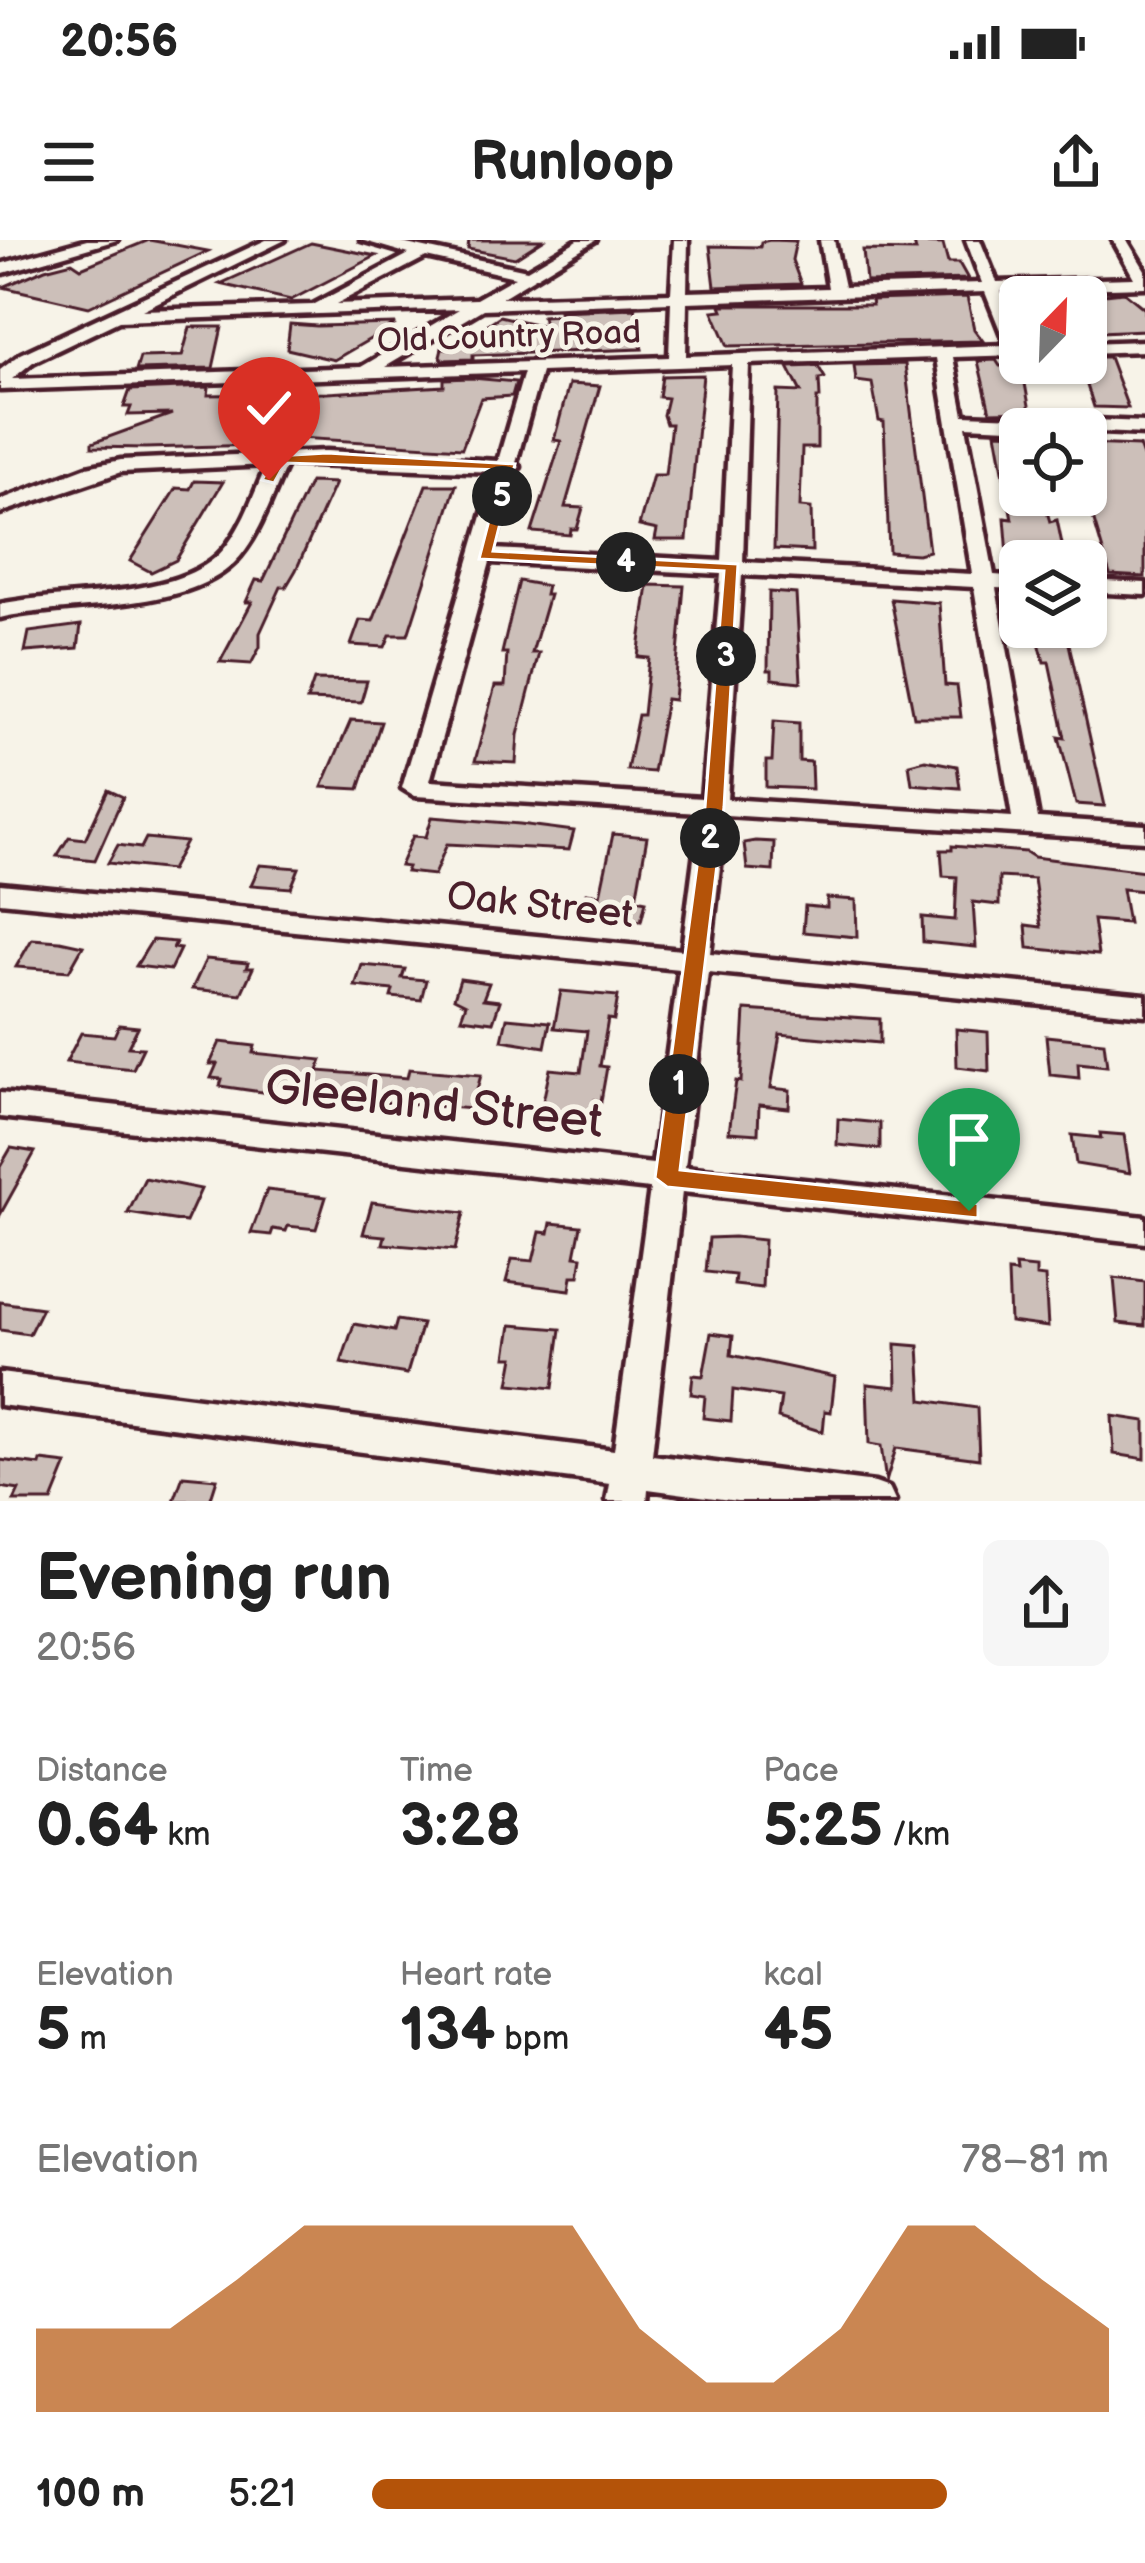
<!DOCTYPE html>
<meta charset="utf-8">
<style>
:root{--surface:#fff;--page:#f6f6f6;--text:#222;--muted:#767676;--accent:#b45309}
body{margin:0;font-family:"Balsamiq Sans",sans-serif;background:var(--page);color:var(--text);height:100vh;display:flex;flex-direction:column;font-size:45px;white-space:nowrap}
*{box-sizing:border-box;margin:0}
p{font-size:39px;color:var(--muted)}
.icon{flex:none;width:66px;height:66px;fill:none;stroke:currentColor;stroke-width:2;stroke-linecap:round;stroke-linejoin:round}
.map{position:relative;height:1261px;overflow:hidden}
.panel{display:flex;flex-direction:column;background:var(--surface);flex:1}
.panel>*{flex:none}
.needle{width:78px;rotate:23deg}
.buttons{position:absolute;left:999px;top:36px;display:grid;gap:24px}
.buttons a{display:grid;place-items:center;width:108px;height:108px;border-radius:18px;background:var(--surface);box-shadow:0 3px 9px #0004;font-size:60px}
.pin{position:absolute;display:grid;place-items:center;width:102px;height:102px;color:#fff;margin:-123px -51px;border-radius:50% 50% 50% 0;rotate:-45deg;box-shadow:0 0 12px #0007}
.pin .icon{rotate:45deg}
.km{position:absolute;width:60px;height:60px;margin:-30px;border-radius:50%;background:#222;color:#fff;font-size:33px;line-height:60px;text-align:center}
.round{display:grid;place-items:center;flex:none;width:126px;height:126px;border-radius:18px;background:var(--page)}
.summary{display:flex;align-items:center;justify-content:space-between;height:204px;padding:0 36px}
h1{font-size:66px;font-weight:700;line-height:90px}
.figures{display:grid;grid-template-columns:repeat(3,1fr);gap:18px;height:204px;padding:12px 36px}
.figures div{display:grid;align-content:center}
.figures b{font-size:60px;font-weight:700}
.figures small{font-size:33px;font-weight:400}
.figures p{font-size:33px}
.chart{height:336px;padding:24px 36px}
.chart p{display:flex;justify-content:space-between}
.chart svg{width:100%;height:216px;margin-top:12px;fill:var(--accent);opacity:.7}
ul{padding:0 36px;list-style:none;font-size:39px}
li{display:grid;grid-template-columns:192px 144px 1fr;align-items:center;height:90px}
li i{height:30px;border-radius:15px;background:var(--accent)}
.status{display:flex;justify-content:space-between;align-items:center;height:84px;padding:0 60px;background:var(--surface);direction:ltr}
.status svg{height:33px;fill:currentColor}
header{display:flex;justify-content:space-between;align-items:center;height:156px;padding:0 36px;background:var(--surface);font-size:54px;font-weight:700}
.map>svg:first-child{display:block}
.building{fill:#ccbfb9;stroke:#4a1f2b;stroke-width:3}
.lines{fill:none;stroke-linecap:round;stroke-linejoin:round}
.minor-casing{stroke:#4a1f2b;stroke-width:9}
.minor{fill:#f7f3e8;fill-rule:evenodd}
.route{fill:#b45309;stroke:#fff;stroke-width:3}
.labels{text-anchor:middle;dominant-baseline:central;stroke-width:10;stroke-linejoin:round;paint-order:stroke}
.far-street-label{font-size:33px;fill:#4a1f2b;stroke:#f7f3e8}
.street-label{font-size:39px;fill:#4a1f2b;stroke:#f7f3e8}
.near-street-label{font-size:48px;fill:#4a1f2b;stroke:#f7f3e8}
</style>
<div class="status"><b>20:56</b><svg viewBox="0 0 49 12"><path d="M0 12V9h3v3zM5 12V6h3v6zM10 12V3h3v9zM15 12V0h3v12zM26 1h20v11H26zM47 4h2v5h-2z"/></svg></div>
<header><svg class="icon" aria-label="menu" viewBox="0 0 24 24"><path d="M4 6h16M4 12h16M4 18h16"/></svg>Runloop<svg class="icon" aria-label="share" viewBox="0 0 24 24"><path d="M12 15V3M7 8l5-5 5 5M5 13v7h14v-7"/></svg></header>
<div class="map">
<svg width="1145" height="1261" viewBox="0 0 1145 1261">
<rect width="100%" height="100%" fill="#f7f3e8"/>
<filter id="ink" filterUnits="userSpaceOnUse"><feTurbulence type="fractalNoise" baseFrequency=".00833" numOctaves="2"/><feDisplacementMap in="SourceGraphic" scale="24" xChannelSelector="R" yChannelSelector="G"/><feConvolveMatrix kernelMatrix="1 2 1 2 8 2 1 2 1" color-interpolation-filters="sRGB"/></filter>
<g filter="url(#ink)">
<g class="building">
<polygon points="149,0 208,11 89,67 3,47 45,29 72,22 81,28"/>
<polygon points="469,0 543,0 515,18 468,9"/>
<polygon points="770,0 796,1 792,20 801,44 715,47 710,6 760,7 761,2"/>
<polygon points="311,3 376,16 291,60 220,44"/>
<polygon points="914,3 943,4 948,23 959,23 968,39 866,42 863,10 916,11"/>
<polygon points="1124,52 1145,69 1145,90 1100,92 1102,98 1086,98 1086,56"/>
<polygon points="967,57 974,89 983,101 728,106 713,71 723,70 721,65 872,65 871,60"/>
<polygon points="635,68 641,81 634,81 642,109 473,115 473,119 443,120 440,116 442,108 452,108 500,76 544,86 542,76 560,75 559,71"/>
<polygon points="290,84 317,86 396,84 334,120 287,109"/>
<polygon points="190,87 222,87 213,128 136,130 140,117 182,116"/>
<polygon points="1086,117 1109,117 1128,168 1094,167 1082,130 1089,130"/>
<polygon points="996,120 1000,126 1022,127 1030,171 990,172 978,121"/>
<polygon points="905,124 929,311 918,314 889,312 884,182 879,181 872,143 856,141 854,125"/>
<polygon points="818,126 825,138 819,139 820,158 817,158 817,208 802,208 800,267 811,268 812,311 774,309 778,151 801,152 788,127"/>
<polygon points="703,135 687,300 655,300 657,290 639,286 653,235 665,235 671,184 666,184 663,175 667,158 659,157 662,136"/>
<polygon points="472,138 516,142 512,156 481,158 462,208 299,198 297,204 145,208 92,207 92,203 172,174 128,175 131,167 124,167 130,150 209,147 208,155 327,153 444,146 444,139"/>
<polygon points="569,144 600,146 565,267 583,268 577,289 571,289 570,295 532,292 561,201 554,200"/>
<polygon points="996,192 1020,193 1020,255 1042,255 1050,282 1057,280 1063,309 1056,309 1057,319 1008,315 1005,278 1012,279"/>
<polygon points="1086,204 1139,206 1145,222 1145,337 1110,335 1086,254 1086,247 1097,248"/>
<polygon points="194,241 223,242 176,320 151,332 130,321 176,248 190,249"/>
<polygon points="310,242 335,243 296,330 286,347 281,347 260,393 260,407 251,424 220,422 252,362 246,362 256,340 263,341"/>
<polygon points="426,245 456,245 408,395 390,395 385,407 351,405 360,380 373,381"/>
<polygon points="519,341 547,346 545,355 549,355 532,413 539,413 518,495 516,523 475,521 495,446 505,446 507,413 502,413"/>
<polygon points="648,345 684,346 674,460 666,459 653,532 627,530 638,475 643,475 649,418 638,417"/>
<polygon points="769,352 796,354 801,442 772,439 772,430 768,430"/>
<polygon points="891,359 939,363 945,445 957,446 961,477 914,477"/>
<polygon points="81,385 78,408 25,412 29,392"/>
<polygon points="1037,394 1067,395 1105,566 1076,564 1059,497 1065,498 1049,422 1044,422"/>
<polygon points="314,440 367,441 361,462 307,460"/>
<polygon points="351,480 381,482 359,549 322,547"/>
<polygon points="774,481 799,483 799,521 811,522 812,549 766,547 766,521 772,521"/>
<polygon points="925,520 957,526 960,548 912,544 909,524"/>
<polygon points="108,550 123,557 95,620 57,616 69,597 85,599"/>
<polygon points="432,577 520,584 574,591 569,610 447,604 434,635 406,632 408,627 400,626 413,596 426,597"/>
<polygon points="613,594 647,597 636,659 646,661 641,681 580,673 586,653 600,655"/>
<polygon points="146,598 186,602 171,630 108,623 118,605 141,608"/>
<polygon points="755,601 774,602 773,631 747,629 744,603"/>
<polygon points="952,606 1026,612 1034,617 1145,631 1145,651 1122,649 1128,683 1093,680 1098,715 1028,708 1026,685 1041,687 1034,639 999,637 999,665 973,662 976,707 923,702 922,677 955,680 957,637 943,636 941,610 952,610"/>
<polygon points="260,625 299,628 291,648 251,645"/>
<polygon points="827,658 856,660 857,697 803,692 805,666 827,668"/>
<polygon points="32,699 60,701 83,706 69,731 16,727"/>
<polygon points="152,700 176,702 173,708 180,709 170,730 136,726"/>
<polygon points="206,719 248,723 246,728 253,728 241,754 192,749"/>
<polygon points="362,725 405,729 402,738 426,740 421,760 391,757 393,750 355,746"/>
<polygon points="460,739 489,743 483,759 500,761 493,782 461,778 466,764 454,758"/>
<polygon points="561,751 618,756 614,780 608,779 600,826 607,827 601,861 595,860 592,876 542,866 550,829 581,832 587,791 554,788"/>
<polygon points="745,770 880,779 880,803 780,794 771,848 790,850 789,868 759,865 758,894 729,892 736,841 741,842"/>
<polygon points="507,778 550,782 545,807 502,800"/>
<polygon points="119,785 138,787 128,807 143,808 133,829 66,822 81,793 114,796"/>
<polygon points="956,789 988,792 989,831 957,827"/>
<polygon points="1046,796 1104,802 1107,826 1078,823 1079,838 1050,835"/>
<polygon points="220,802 255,806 253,813 322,820 318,831 407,838 409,829 481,835 472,869 275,854 220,846 222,839 211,838 217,824 210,824"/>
<polygon points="936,878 994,883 996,915 937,913"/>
<polygon points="838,879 880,883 880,909 837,905"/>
<polygon points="1100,893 1124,895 1130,933 1076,924 1072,895 1101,898"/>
<polygon points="11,908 35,912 0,975 0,927"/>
<polygon points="145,938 201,949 186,982 128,973"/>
<polygon points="267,950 326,957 316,989 288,986 286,991 273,989 271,995 251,993"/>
<polygon points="372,962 464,973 455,1010 383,1004 385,996 363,994"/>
<polygon points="551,983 581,986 575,1016 582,1017 579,1036 572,1036 570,1050 506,1042 512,1019 533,1021 540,992 549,993"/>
<polygon points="734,997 764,1000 762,1048 734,1045 735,1035 706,1032 709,998"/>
<polygon points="1015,1026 1036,1028 1036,1036 1045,1037 1048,1087 1010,1082 1008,1032 1016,1033"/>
<polygon points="1114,1038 1145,1042 1145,1086 1118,1083"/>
<polygon points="0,1062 42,1068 29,1094 0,1090"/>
<polygon points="397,1080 422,1084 407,1134 341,1123 354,1084 394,1091"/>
<polygon points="511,1085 561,1089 553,1148 509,1144 514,1117 506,1117"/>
<polygon points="711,1093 733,1096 731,1115 835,1137 831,1172 825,1171 823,1192 778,1178 781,1157 733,1150 731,1181 703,1178 705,1156 691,1154 693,1135 703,1136"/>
<polygon points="896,1104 919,1106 922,1160 977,1168 979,1219 896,1208 886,1242 881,1206 869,1204 867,1144 897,1147"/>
<polygon points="1112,1176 1145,1181 1145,1219 1114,1214"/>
<polygon points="0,1220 40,1225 41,1221 67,1224 52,1261 14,1261 19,1250 0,1247"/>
<polygon points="183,1236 217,1239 210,1261 174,1261"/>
</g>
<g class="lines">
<g class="minor-casing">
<g id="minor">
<polygon points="87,0 117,0 0,34 0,24"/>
<path d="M266,0H285L142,70L313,65L409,14L361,0H388L527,30L578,0H596L501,58L671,53L674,0H688L687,52L828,48L820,0H834L844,47L982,43L966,0H980L997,42L1134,38L1113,0H1127L1145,30V47L1001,51L1020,99V115L953,117L964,175L1145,182V194L966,186L994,335L1020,337V349L996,348L1038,578L1145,585V601L726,575L710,713L1145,755V775L708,732L685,927L1145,977V1003L682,952L652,1215L875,1243L889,1248L895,1261H737L648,1249L647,1261H607L610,1244L0,1165V1133L614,1210L650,949L0,877V853L653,924L679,729L0,662V644L682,710L700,573L415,556L402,548L495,232L287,224C271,257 260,297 234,323C183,373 67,362 0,378V364C63,350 180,361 224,309C244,285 254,253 267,225L121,232L0,273V260L87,227L121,220L327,211L498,221L524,132L0,150V130L21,114ZM426,17L515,37L476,59L336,64ZM985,52L1006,105L686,116L687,62ZM671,62L669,117L385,127L483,69ZM459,69L361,127L12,139L33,122L119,81ZM936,118L972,334L743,322L749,124ZM732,125L722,321L493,309L514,232L520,227L516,223L541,132ZM490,322L721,334L702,558L430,541ZM742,335L974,347L1012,577L727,559Z"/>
<polygon points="1145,101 1145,111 1086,113 1086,103"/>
<polygon points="1086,340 1145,343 1145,355 1086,352"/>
</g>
</g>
<use href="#minor" class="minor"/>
</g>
</g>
<polygon class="route" points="327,213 515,224 493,311 738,324 724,567 680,930 969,961 978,964 978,978 667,947 655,938 705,567 724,331 479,319 502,230 285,223 274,243 262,240 276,216"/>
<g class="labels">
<g class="far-street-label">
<text transform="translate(509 97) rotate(-2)">Old Country Road</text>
</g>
<g class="street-label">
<text transform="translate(540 666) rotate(6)">Oak Street</text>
</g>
<g class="near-street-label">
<text transform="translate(434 865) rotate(6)">Gleeland Street</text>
</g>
</g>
</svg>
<div class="buttons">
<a><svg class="needle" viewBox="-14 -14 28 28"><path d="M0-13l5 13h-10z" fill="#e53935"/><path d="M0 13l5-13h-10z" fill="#767676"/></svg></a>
<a><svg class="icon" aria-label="locate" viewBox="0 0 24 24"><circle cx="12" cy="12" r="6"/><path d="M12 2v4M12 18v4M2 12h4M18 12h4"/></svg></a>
<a><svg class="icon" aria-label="layers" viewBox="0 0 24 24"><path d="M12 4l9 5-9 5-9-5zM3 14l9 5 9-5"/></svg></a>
</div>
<div class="pin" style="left:969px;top:971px;background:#1e9e55"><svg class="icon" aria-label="arrive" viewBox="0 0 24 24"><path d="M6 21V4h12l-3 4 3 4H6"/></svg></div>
<div class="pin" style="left:269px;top:240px;background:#d93025"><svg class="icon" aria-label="check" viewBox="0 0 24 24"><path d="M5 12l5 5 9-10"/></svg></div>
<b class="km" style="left:679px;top:844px">1</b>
<b class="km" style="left:710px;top:598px">2</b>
<b class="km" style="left:726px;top:416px">3</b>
<b class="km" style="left:626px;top:322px">4</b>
<b class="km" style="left:502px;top:256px">5</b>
</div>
<section class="panel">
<div class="summary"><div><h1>Evening run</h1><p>20:56</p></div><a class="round"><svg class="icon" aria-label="share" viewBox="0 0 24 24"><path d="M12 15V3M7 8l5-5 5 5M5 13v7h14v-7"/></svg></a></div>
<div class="figures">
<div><p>Distance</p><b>0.64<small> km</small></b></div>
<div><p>Time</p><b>3:28</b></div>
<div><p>Pace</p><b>5:25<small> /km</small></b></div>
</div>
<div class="figures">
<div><p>Elevation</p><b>5<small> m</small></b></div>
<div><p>Heart rate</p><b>134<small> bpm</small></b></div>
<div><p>kcal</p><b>45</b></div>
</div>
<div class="chart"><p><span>Elevation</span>78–81 m</p>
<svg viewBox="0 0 160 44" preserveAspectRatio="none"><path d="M0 44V27L10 27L20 27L30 17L40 6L50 6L60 6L70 6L80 6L90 27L100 38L110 38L120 27L130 6L140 6L150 17L160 27V44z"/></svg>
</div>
<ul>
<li><b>100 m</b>5:21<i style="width:78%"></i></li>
</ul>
</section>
